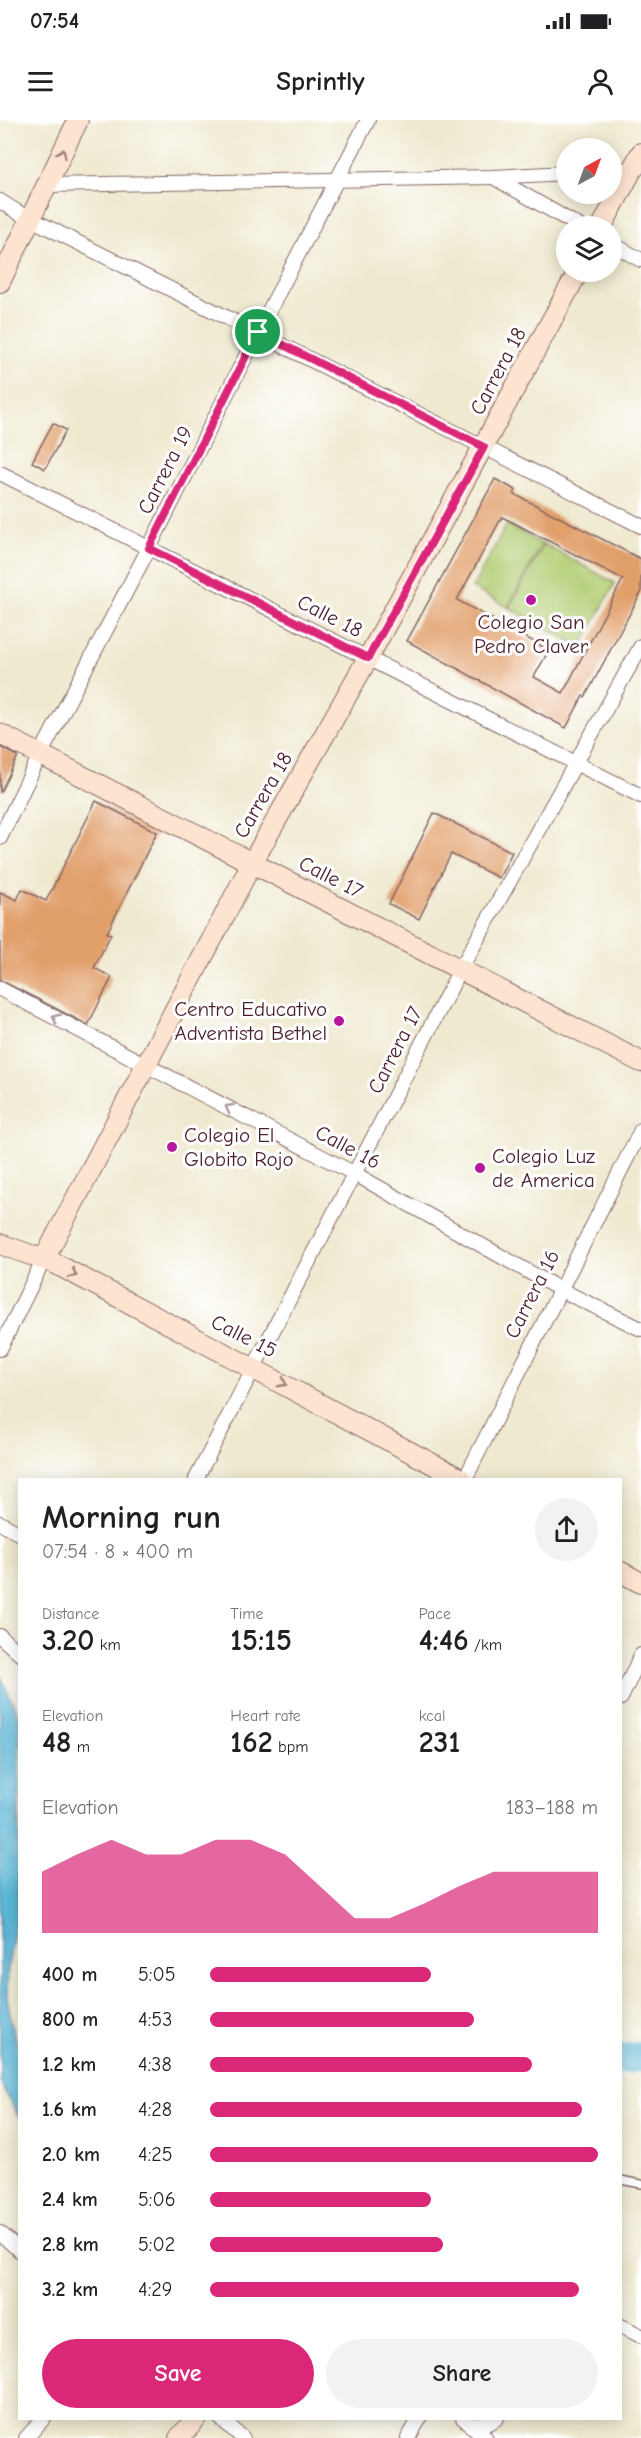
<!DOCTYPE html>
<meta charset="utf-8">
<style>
:root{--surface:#fff;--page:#f2f2f2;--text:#202124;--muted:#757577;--accent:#db2777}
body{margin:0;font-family:"Comic Neue",sans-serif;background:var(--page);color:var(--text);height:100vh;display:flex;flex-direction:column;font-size:22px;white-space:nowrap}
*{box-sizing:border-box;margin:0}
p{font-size:20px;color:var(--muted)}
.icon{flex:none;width:33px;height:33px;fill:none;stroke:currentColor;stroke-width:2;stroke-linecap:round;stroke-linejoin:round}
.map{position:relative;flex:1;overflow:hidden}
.sheet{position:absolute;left:18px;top:1358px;width:604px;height:942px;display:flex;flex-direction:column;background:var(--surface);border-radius:0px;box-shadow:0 3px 15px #0003}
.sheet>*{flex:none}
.needle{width:39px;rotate:41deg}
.controls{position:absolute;left:556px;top:18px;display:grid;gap:12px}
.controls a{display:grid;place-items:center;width:66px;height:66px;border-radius:50%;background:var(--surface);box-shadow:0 3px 15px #0003;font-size:30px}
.pin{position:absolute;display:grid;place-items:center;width:51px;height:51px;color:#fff;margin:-26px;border:3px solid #fff;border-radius:50%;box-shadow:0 2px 6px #0007}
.round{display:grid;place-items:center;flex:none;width:63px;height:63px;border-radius:32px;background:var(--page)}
.overview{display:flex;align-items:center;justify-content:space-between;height:102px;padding:0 24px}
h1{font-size:33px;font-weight:700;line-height:45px}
.stats{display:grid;grid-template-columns:repeat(3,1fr);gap:9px;height:102px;padding:6px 24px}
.stats div{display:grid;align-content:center}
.stats b{font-size:30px;font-weight:700}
.stats small{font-size:16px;font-weight:400}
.stats p{font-size:16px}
.chart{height:168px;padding:12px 24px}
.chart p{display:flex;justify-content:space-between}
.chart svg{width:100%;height:108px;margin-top:6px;fill:var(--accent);opacity:.7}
.button{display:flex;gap:12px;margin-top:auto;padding:12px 24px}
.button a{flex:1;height:69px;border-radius:36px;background:var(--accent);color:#fff;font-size:24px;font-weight:700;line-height:69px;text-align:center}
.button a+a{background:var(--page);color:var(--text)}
ul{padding:0 24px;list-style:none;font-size:20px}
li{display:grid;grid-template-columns:96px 72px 1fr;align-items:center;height:45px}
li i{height:15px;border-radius:8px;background:var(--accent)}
.status{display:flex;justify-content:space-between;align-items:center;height:42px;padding:0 30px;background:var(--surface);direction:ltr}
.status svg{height:16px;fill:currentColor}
header{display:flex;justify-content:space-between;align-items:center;height:78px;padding:0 24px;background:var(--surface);font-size:27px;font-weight:700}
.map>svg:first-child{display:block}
.green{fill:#b2ce74;stroke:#7e7650;stroke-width:1.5}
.water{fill:#5ab8d8;stroke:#526c82;stroke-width:1.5}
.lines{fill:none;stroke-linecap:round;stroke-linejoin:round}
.river{stroke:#5ab8d8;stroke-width:30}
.building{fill:#e19f6b;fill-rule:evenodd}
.lane-casing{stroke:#846664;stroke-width:10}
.street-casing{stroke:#846664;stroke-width:16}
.secondary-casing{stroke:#846664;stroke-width:22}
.lane{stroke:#fff;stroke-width:7}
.street{stroke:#fff;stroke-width:14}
.secondary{stroke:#fde4d1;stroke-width:20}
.oneway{stroke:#a4827e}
.oneway2{stroke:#ae9aa0}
.route-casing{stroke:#fff;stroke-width:12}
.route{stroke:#db2777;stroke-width:8}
.poi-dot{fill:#b5179e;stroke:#fff;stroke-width:2}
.labels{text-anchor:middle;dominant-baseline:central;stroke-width:6;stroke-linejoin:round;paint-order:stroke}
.street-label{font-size:21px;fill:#4a1f2b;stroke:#fff}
.poi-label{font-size:21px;fill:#4a1f2b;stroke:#fff;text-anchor:start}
</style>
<div class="status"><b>07:54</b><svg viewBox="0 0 49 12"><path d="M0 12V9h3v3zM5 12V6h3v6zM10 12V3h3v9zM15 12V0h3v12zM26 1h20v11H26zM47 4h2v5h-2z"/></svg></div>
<header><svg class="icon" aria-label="menu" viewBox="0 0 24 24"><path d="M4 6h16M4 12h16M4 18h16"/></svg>Sprintly<svg class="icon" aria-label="person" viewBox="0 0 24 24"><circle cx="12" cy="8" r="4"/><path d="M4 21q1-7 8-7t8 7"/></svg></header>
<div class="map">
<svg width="641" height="2318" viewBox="0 0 641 2318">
<rect width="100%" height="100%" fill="#fff"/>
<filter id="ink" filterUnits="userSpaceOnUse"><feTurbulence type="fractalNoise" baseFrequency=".0167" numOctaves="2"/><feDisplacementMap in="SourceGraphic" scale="12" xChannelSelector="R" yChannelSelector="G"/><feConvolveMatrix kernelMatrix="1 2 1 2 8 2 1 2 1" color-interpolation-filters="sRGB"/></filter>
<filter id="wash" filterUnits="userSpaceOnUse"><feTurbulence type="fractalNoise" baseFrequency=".008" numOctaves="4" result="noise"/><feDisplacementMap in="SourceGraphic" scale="24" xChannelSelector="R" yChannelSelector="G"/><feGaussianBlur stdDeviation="1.35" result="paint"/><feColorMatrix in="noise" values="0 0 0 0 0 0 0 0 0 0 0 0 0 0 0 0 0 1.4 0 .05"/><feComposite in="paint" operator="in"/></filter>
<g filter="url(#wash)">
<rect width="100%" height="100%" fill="#efe9cf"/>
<g class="green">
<polygon points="507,404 542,424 508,487 472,468"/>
<polygon points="544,424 615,463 581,527 509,488"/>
</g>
<polygon class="water" points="0,1555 20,1598 18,1792 8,1846 7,1877 14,1915 19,1928 19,1998 0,1962"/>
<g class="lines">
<polyline class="river" points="621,1939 641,1937"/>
</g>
<g id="blocks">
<g class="building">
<polygon points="53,303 66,310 45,349 32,342"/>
<path d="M495,359L516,370L514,374L641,439V473L585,577L583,576L566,608L407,521ZM502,397L623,459L563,573L534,557L549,530L457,480Z"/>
<polygon points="0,627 18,636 0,673"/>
<polygon points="96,681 157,712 107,813 111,814 94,848 112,857 88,905 0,860 0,772 17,780 22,769 46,781"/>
<polygon points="434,693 512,732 499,758 451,734 419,799 389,784"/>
</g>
</g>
</g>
<g filter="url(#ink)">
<use href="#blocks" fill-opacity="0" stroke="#846664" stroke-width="1.5"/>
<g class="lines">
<g class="lane-casing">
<polyline id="lane" points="621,2060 641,2064"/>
</g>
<g class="street-casing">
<g id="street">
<polyline points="612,51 637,49"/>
<polyline points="493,57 579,106"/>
<polyline points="48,65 493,57 567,53"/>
<polyline points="0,81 19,93 641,406"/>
<polyline points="612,124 641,140"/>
<polyline points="0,353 641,676"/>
<polyline points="0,718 40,635 149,428 258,212 368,0"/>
<polyline points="0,869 355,1054 561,1170 641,1209"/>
<polyline points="0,1229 44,1139"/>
<polyline points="196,1359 460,850 641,526"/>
<polyline points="465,1359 641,1010"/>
<polyline points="0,1403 20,1414"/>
<polyline points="0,1516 20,1534"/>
<polyline points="621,1578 641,1535"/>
<polyline points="0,2113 20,2131"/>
<polyline points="621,2206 641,2216"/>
<polyline points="220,2298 243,2318"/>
<polyline points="463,2298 486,2318"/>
<polyline points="471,2306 489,2303 497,2298"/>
<polyline points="26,2318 44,2298"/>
<polyline points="408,2318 420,2298"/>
</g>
</g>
<g class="secondary-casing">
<g id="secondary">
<polyline points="602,106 641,33"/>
<polyline points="0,162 78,0"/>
<polyline points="0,614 641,942"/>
<polyline points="0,1124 56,1144 461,1359"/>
<polyline points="44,1139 252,743 368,538 578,152"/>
<polyline points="621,1452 641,1463"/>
<polyline points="179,2318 197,2298"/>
</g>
</g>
<use href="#lane" class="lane"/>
<use href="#street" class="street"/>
<use href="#secondary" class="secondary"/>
</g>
<defs><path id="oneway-chevron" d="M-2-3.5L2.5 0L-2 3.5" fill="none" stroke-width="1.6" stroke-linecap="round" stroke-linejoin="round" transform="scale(1.5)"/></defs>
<g class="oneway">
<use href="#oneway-chevron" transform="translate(62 33) rotate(-65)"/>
<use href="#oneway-chevron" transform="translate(73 1154) rotate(28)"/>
<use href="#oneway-chevron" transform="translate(283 1263) rotate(28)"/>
</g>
<g class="oneway2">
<use href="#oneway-chevron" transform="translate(56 898) rotate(-153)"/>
<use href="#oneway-chevron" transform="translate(229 988) rotate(-152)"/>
</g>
</g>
<g class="lines" filter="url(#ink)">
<g class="route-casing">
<polygon id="route" points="258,212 484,327 368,538 149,428"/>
</g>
<use href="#route" class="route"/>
</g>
<g class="poi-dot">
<circle cx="531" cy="480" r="6"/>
<circle cx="339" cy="901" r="6"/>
<circle cx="172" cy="1027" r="6"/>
<circle cx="480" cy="1048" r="6"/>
</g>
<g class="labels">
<g class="street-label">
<text transform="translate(498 251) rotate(-62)">Carrera 18</text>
<text transform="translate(165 350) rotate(-63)">Carrera 19</text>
<text transform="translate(330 496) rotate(27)">Calle 18</text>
<text transform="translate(263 675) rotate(-60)">Carrera 18</text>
<text transform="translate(331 757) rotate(27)">Calle 17</text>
<text transform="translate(395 930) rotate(-63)">Carrera 17</text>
<text transform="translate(348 1027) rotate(28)">Calle 16</text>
<text transform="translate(532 1174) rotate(-63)">Carrera 16</text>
<text transform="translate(244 1216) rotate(27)">Calle 15</text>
</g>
<g class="poi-label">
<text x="531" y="502" text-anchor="middle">Colegio San<tspan x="531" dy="24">Pedro Claver</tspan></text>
<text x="327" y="889" text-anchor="end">Centro Educativo<tspan x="327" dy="24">Adventista Bethel</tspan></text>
<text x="184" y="1015">Colegio El<tspan x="184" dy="24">Globito Rojo</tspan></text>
<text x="492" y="1036">Colegio Luz<tspan x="492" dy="24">de America</tspan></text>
</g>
</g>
</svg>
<div class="controls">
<a><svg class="needle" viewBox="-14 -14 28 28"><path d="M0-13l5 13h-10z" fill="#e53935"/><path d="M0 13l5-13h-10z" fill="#757577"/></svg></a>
<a><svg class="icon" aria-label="layers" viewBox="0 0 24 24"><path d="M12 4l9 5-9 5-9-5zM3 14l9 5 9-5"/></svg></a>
</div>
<div class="pin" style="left:258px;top:212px;background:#1e9e55"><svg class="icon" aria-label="arrive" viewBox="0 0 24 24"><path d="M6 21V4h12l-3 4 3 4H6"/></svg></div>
<section class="sheet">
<div class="overview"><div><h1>Morning run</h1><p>07:54 · 8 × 400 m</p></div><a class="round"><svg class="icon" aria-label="share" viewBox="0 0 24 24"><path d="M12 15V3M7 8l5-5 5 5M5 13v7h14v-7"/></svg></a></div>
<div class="stats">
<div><p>Distance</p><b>3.20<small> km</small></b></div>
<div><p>Time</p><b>15:15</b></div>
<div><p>Pace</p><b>4:46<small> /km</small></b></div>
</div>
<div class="stats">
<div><p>Elevation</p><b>48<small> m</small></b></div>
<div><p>Heart rate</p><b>162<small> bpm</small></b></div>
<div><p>kcal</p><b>231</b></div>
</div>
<div class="chart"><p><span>Elevation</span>183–188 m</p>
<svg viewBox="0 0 160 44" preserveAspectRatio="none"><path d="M0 44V19L10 12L20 6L30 12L40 12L50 6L60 6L70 12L80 25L90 38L100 38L110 32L120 25L130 19L140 19L150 19L160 19V44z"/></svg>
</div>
<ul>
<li><b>400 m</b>5:05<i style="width:57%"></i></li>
<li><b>800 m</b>4:53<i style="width:68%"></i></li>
<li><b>1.2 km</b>4:38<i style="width:83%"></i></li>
<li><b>1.6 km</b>4:28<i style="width:96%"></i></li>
<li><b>2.0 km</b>4:25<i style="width:100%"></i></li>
<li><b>2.4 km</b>5:06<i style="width:57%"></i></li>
<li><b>2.8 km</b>5:02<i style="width:60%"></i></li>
<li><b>3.2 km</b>4:29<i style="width:95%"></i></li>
</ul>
<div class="button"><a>Save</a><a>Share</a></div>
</section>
</div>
